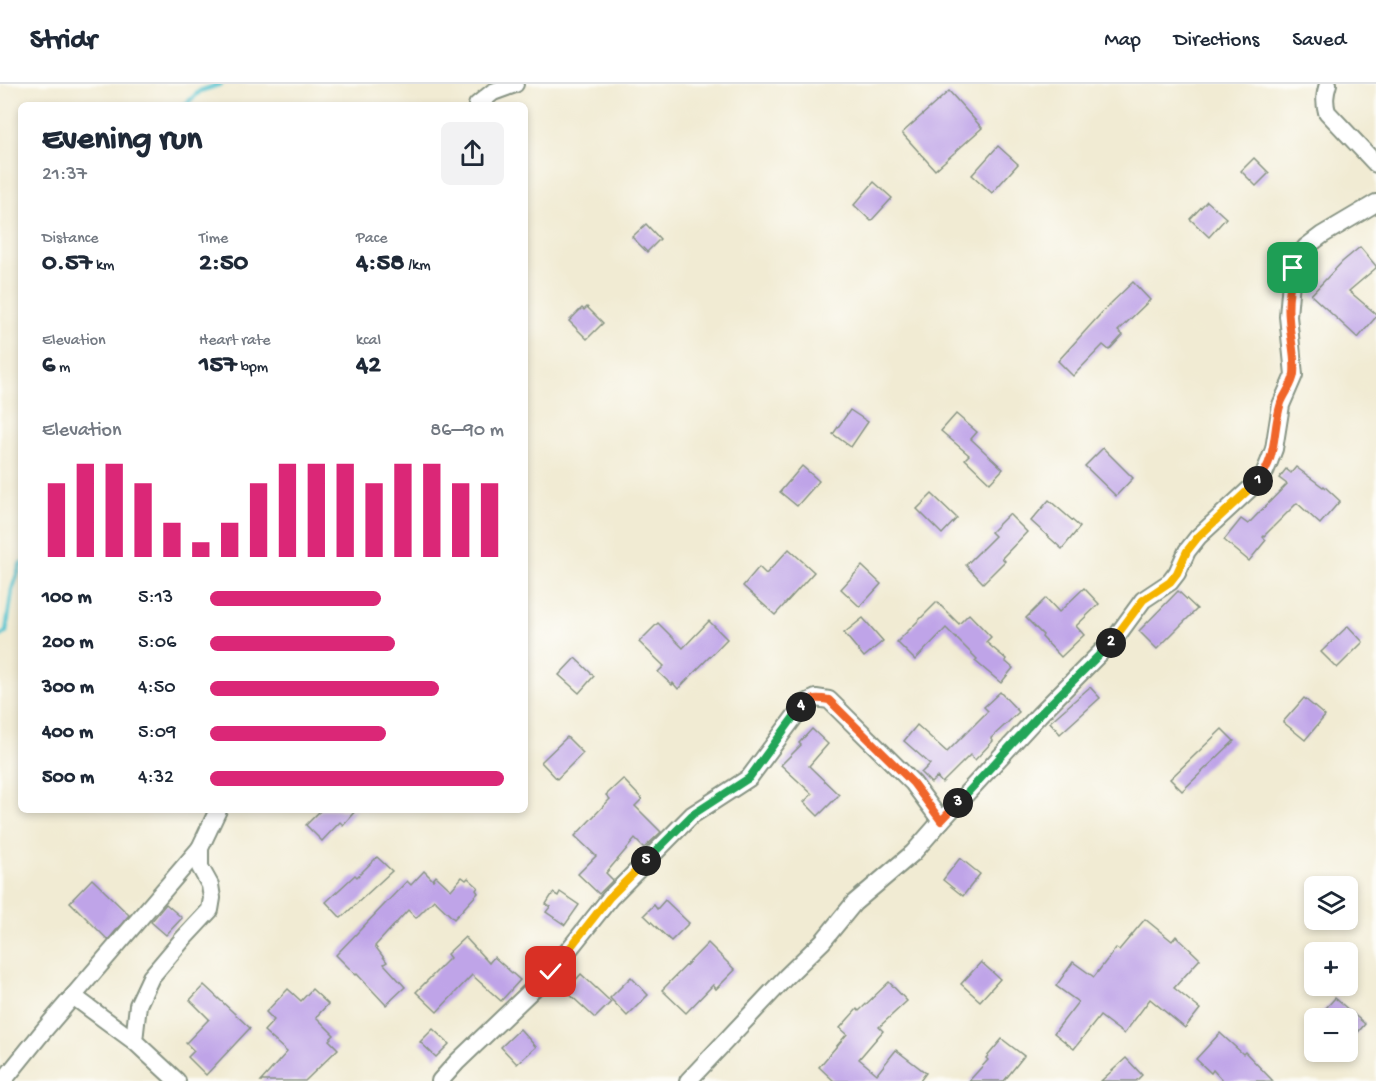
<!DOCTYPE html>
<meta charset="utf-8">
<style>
:root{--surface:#fff;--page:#f2f2f3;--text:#1f2937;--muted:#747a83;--line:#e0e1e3;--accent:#db2777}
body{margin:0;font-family:"Gochi Hand",sans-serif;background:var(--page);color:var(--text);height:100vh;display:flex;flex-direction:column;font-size:22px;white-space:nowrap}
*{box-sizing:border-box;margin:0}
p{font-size:20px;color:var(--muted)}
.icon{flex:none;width:33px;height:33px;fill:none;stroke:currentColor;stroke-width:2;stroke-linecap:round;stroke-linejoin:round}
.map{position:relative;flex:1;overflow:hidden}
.side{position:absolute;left:18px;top:18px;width:510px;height:711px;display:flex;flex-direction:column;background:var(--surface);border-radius:9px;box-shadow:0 3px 9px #0003}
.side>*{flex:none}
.buttons{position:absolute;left:1304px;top:792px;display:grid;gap:12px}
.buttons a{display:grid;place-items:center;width:54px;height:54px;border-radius:9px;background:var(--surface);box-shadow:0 3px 9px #0003;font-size:30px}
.pin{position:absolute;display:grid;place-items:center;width:51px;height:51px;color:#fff;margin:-26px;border-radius:12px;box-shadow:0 3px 9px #0006}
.km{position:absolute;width:30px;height:30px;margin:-15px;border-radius:50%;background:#222;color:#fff;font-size:16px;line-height:30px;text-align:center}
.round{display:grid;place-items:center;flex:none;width:63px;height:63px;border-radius:9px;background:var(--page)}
.summary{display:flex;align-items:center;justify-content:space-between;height:102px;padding:0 24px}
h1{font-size:33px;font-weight:700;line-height:45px}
.stats{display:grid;grid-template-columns:repeat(3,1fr);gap:9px;height:102px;padding:6px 24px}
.stats div{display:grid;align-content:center}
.stats b{font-size:26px;font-weight:700}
.stats small{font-size:16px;font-weight:400}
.stats p{font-size:16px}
.chart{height:168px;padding:12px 24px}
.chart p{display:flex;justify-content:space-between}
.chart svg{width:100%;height:108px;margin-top:6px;stroke:var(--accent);stroke-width:6}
ul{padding:0 24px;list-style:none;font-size:20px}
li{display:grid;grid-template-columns:96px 72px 1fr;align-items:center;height:45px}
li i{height:15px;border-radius:8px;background:var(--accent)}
header{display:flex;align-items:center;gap:36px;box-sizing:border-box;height:84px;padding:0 30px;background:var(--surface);border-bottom:2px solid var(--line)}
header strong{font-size:28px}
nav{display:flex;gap:33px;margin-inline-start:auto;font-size:21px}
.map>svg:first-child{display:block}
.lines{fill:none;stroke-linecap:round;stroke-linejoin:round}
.stream{stroke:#59c5d0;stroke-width:4.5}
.building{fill:#bfa4e8}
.minor-casing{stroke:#889484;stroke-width:20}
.minor{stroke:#fff;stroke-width:16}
.split-1-casing{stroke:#fff;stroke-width:12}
.split-2-casing{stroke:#fff;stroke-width:12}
.split-3-casing{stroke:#fff;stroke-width:12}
.split-4-casing{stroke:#fff;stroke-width:12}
.split-5-casing{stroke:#fff;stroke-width:12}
.split-6-casing{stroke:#fff;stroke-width:12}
.split-1{stroke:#f0652b;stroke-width:8}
.split-2{stroke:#f5b400;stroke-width:8}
.split-3{stroke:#22a559;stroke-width:8}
.split-4{stroke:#f0652b;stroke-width:8}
.split-5{stroke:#22a559;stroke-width:8}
.split-6{stroke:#f5b400;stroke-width:8}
</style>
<header>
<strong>Stridr</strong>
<nav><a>Map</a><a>Directions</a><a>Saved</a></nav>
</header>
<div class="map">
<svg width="1376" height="997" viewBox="0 0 1376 997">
<rect width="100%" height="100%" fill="#fdfcf7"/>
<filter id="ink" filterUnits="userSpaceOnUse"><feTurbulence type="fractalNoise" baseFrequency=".0167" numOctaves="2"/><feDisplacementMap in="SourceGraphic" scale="12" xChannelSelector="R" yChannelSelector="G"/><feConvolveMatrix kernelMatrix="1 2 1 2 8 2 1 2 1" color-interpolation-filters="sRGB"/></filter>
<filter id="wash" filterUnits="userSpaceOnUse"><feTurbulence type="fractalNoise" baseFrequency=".008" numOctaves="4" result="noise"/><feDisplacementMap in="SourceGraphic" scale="24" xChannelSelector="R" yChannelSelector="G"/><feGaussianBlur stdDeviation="1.35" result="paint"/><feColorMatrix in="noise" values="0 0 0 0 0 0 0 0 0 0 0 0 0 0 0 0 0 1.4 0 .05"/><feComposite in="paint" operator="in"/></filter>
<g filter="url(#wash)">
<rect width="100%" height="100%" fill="#f1ebd3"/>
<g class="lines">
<g class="stream">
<polyline points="185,21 200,7 221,0"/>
<polyline points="0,552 6,548 12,506 21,479"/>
</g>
</g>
<g id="blocks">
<g class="building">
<polygon points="949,7 982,44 935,86 902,49"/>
<polygon points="998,62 1018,80 992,109 972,91"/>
<polygon points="1254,74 1269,89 1256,102 1241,87"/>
<polygon points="874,98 892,114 871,137 854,121"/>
<polygon points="1207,117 1226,134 1209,153 1190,135"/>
<polygon points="646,140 660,155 647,168 632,153"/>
<polygon points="1360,163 1376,182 1376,184 1349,207 1376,230 1376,233 1358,254 1311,211 1342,178"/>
<polygon points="1133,198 1150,216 1118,247 1123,251 1109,266 1103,261 1073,292 1058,277 1107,223"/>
<polygon points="587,223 603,239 587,255 569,237 582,224 584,226"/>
<polygon points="850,326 868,338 851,363 833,350"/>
<polygon points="956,330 977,348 971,355 1003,385 990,399 965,375 969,371 941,347"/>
<polygon points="1103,364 1133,394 1116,412 1085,382"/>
<polygon points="802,382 819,397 797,422 780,408"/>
<polygon points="1296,383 1323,403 1324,402 1340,417 1320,440 1297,419 1263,453 1266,456 1249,477 1224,456 1241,435 1248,440 1287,400 1279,394 1286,385 1291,389"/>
<polygon points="932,410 957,434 942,450 917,425"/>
<polygon points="1049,416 1080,443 1062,465 1031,437"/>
<polygon points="1009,430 1027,448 1002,474 1005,477 983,499 966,481 995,452 991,448"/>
<polygon points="789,465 814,488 775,531 743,502 759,483 766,490"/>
<polygon points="862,482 881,500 860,523 841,505"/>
<polygon points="1084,504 1099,520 1076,542 1084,551 1061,573 1042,553 1043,551 1026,534 1046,514 1059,528"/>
<polygon points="1178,507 1197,525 1157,565 1139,547"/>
<polygon points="937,518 959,540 969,530 991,553 986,558 1006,575 1005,577 1013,584 1001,599 975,577 977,575 946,544 915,576 897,558"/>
<polygon points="863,534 883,557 864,573 844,549"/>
<polygon points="709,537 727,555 678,605 673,599 672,601 658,588 664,582 639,558 658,539 683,564"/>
<polygon points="1348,542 1363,558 1337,584 1321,568"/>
<polygon points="575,574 594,592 579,609 559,591"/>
<polygon points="1090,603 1100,614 1060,650 1050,638"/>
<polygon points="1000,608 1019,628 991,654 993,657 975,676 970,671 942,699 937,693 931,699 921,689 930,680 904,657 917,641 947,668 988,627 984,623"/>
<polygon points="1304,614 1325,632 1305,656 1283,638"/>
<polygon points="812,645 828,660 809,682 839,711 818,732 804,718 812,710 781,681 801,661 799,659"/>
<polygon points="1222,645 1234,657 1182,707 1170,695"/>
<polygon points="567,653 583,669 557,695 541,678"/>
<polygon points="623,695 642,715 635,722 661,748 644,764 635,755 606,789 613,796 599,810 578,790 596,772 575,752 610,715 606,711"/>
<polygon points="321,726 356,726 343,741 340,738 322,757 306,741"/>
<polygon points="377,773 392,787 341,834 326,818 355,791 357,793"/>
<polygon points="960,774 980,790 963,812 943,796"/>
<polygon points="424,787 433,796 436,792 451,806 462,793 466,796 468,794 478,803 476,806 478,809 454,835 434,816 416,834 408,826 375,862 387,878 384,880 405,903 386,921 357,890 356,891 336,871 407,797 411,801"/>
<polygon points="92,795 129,831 108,856 70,818"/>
<polygon points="560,808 579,821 565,841 546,828 550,823 546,820 553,809 558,812"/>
<polygon points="665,816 689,839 671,857 644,831 654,821 657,825"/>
<polygon points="166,820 182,834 166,851 151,838"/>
<polygon points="1145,835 1172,857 1176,852 1200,875 1174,904 1200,925 1185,944 1150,915 1124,950 1100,932 1074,965 1054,949 1078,918 1056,902 1073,878 1094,893 1116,864 1119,866"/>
<polygon points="465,853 489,879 494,873 520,896 501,917 472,891 437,928 416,908 450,874 447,870"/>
<polygon points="708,859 735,886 716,905 713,901 686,929 662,906"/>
<polygon points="981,878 1000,895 980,917 961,900"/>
<polygon points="581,890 611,918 595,934 566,907"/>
<polygon points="631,893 648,911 627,932 610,914"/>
<polygon points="889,898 907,917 879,943 883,947 859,975 877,990 896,966 926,989 920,997 834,997 819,983 847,950 840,944 857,925 859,927"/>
<polygon points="204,901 250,944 206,991 188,973 194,967 186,959 209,935 190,916"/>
<polygon points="288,905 301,917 312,905 328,920 316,933 334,951 329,956 338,965 305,997 261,997 287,968 264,947 274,936 266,928"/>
<polygon points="1335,914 1365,940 1347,961 1347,934 1317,934"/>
<polygon points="433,945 449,960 436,973 420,958"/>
<polygon points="520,945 536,963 517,980 501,963"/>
<polygon points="1220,949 1243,970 1245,968 1273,997 1223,997 1213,986 1211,989 1196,975"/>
<polygon points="1002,955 1024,972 1004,997 969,997 988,976 986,974"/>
<polygon points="1126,974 1142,991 1136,997 1101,997"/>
</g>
</g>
</g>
<g filter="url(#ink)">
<use href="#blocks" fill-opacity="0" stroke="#889484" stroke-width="1.5"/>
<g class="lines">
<g class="minor-casing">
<g id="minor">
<path d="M1328,0C1325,10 1324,17 1327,28L1376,80"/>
<polyline points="477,21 493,8 515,0"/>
<polyline points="941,737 1039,631 1116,553 1143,516 1170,498 1177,489 1187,467 1198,453 1254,401 1264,390 1269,378 1274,365 1281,321 1294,291 1288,232 1291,197 1293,184 1298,173 1306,163 1322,151 1376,119"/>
<polyline points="73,912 134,957"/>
<polyline points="3,997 45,945 200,764"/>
<polyline points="177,997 134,957 138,921 151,893 183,855 210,826 212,814 210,801 200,783 200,764 218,726"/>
<polyline points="440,997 457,978 551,888 610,814 692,731 749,694 804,620 816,614 829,616 913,699 941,737 913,769 854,819 823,857 786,893 688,997"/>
</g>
</g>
<use href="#minor" class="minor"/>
</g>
</g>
<g class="lines" filter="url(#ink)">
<g class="split-1-casing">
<path id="split-1" d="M1258,397C1278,373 1272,347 1281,319C1285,309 1293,300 1294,290C1296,272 1290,253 1289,235C1287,218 1290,200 1293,184"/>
</g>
<g class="split-2-casing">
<polyline id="split-2" points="1111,559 1143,516 1170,498 1177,489 1187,467 1198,453 1258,397"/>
</g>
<g class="split-3-casing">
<polyline id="split-3" points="958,719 1039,631 1111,559"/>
</g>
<g class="split-4-casing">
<path id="split-4" d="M801,623C810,613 818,614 829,616L913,699L941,737L958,719"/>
</g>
<g class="split-5-casing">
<polyline id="split-5" points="646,777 692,731 749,694 801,623"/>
</g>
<g class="split-6-casing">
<polyline id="split-6" points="551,888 609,814 646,777"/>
</g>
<use href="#split-1" class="split-1"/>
<use href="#split-2" class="split-2"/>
<use href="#split-3" class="split-3"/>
<use href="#split-4" class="split-4"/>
<use href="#split-5" class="split-5"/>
<use href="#split-6" class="split-6"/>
</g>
</svg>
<div class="buttons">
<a><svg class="icon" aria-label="layers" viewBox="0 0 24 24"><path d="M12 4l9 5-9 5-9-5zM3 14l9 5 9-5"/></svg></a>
<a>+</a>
<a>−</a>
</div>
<div class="pin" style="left:1293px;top:184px;background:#1e9e55"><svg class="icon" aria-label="arrive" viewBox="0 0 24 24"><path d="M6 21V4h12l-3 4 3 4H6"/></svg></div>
<div class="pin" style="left:551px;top:888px;background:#d93025"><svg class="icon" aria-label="check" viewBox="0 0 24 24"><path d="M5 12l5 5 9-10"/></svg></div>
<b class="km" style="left:1258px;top:397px">1</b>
<b class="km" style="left:1111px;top:559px">2</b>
<b class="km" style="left:958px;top:719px">3</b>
<b class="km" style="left:801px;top:623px">4</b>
<b class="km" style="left:646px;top:777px">5</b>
<section class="side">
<div class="summary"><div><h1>Evening run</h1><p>21:37</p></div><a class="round"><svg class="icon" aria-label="share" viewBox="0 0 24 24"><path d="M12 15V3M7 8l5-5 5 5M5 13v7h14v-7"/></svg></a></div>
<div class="stats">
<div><p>Distance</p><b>0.57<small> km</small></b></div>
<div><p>Time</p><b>2:50</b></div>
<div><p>Pace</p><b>4:58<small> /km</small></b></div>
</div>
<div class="stats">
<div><p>Elevation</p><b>6<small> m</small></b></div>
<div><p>Heart rate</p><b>157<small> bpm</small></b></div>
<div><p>kcal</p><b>42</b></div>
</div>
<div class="chart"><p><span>Elevation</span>86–90 m</p>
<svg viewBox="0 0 160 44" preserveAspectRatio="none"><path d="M5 44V14M15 44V6M25 44V6M35 44V14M45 44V30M55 44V38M65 44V30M75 44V14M85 44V6M95 44V6M105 44V6M115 44V14M125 44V6M135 44V6M145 44V14M155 44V14"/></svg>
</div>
<ul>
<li><b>100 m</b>5:13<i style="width:58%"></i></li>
<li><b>200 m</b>5:06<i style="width:63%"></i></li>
<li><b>300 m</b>4:50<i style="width:78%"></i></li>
<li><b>400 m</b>5:09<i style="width:60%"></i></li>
<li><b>500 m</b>4:32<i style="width:100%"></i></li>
</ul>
</section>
</div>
